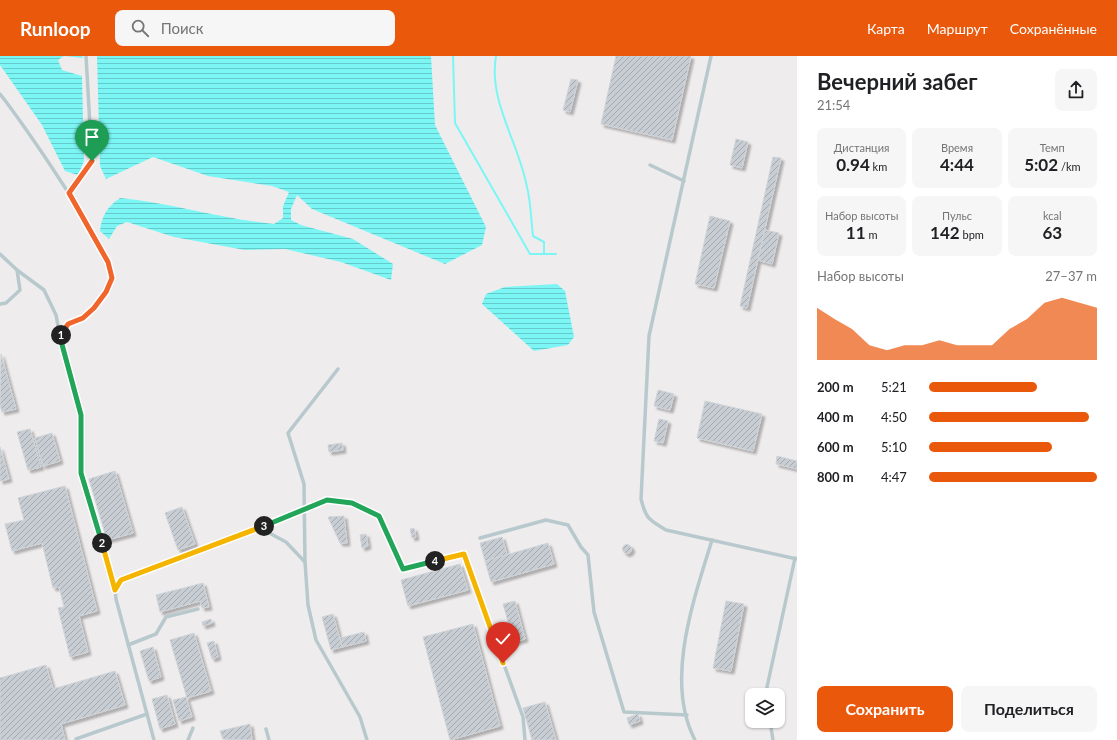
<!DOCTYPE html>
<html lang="ru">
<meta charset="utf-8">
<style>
:root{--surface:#fff;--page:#f6f6f6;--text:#202124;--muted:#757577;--accent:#ea580c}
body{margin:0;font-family:Lato,sans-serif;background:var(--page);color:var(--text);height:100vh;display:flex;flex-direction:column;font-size:15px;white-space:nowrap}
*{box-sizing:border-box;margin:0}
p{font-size:13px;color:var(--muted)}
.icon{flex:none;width:22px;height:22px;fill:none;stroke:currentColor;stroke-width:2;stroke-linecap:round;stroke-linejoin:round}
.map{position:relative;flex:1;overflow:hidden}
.side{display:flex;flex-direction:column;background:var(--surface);width:320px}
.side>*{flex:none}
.buttons{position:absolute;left:745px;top:632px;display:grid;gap:8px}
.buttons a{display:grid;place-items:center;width:40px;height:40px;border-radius:8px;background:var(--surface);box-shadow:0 1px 3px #0004;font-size:20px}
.pin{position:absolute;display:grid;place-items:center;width:34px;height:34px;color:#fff;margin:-41px -17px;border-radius:50% 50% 50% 0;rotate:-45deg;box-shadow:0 0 4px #0007}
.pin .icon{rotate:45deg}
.km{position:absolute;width:20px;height:20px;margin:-10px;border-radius:50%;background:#222;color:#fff;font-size:11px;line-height:20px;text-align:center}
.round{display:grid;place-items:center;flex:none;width:42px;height:42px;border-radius:8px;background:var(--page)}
.head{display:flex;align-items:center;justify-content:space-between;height:68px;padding:0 20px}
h1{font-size:22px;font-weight:700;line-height:30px}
.figures{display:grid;grid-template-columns:repeat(3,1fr);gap:6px;height:68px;padding:4px 20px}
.figures div{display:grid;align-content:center;border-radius:8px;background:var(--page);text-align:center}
.figures b{font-size:17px;font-weight:700}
.figures small{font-size:11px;font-weight:400}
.figures p{font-size:11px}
.chart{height:112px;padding:8px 20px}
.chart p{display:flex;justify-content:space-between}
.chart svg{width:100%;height:72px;margin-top:4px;fill:var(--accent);opacity:.7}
.action{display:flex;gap:8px;margin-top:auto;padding:8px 20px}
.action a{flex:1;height:46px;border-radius:8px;background:var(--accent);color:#fff;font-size:16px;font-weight:700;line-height:46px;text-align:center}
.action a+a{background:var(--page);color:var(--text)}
ul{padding:0 20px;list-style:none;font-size:13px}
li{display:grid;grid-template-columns:64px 48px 1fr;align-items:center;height:30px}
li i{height:10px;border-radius:5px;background:var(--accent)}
header{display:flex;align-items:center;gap:24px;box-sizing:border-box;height:56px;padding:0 20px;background:var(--accent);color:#fff}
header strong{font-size:19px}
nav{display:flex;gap:22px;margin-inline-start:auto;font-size:14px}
.search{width:280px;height:36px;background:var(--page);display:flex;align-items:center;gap:10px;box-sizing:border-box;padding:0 14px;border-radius:8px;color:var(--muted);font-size:15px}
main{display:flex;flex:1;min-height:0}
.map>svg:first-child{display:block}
.water{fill:url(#water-rules)}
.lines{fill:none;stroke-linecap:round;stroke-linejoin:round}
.stream{stroke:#7bf6f5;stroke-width:2}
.building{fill:url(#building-hatch);stroke:#cfd4d9;filter:url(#shadow)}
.service{stroke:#b8c9ce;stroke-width:3.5}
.split-1-casing{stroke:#fff;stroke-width:8}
.split-2-casing{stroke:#fff;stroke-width:8}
.split-3-casing{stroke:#fff;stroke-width:8}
.split-4-casing{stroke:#fff;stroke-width:8}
.split-5-casing{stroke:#fff;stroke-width:8}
.split-1{stroke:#f0652b;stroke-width:5}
.split-2{stroke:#22a559;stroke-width:5}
.split-3{stroke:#f5b400;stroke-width:5}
.split-4{stroke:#22a559;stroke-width:5}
.split-5{stroke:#f5b400;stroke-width:5}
</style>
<header>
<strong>Runloop</strong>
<div class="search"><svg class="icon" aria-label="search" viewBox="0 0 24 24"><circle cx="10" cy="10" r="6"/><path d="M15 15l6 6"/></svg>Поиск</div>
<nav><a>Карта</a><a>Маршрут</a><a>Сохранённые</a></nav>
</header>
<main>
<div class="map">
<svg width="797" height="684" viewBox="0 0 797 684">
<defs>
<pattern id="water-rules" width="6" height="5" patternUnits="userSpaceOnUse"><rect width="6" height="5" fill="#7bf6f5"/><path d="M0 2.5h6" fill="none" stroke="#66caca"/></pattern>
<pattern id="building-hatch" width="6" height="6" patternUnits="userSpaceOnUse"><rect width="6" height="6" fill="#c7cdd2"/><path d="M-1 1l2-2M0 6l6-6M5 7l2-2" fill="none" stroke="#a3a9ae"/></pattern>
<filter id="shadow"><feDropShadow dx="3" dy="3" stdDeviation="1" flood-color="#0004"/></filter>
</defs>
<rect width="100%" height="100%" fill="#efeced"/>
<g class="water">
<polygon points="0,0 82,0 83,2 64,0 58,4 62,14 82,20 84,105 78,119 65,115 42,69 0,9"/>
<path d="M97,0H431L435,69L486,171L482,189L445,208L312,153L297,139L291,153V164L301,169L353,183L393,208L391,224L341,206L285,193L245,194L174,181L127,166L117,170L109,183L100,175C102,159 107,151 120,142C172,147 222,163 274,168L283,162V150L289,136L272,130L208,120L153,101L106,123L100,110Z"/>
<polygon points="557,228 565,235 574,281 568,289 534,295 482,248 486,238 505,231"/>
</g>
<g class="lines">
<g class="stream">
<polyline points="453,0 455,67 530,198 556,198"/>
<path d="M496,0C488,45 519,87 527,131C531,147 531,164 533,180L544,186V198"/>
</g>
</g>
<g class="building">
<polygon points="616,0 691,0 672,84 601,68"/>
<polygon points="571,23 578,24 570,56 563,54"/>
<polygon points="736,83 748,86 742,112 730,109"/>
<polygon points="773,101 781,102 747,252 740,250"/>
<polygon points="710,160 730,165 714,232 695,228"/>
<polygon points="765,174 779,177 772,208 758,204"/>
<polygon points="1,298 16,353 2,356 0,349"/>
<polygon points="658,334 674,338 670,354 654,350"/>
<polygon points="705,345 762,358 753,395 697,382"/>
<polygon points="659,363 668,365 663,387 654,385"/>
<polygon points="30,373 41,411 28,414 17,376"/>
<polygon points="52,377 60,405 43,410 35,382"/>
<polygon points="342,387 343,394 329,396 328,389"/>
<polygon points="0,391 9,423 0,425"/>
<polygon points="777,400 797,405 797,413 776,408"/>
<polygon points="115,415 133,477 107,484 89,423"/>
<polygon points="65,430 97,555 79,560 88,596 70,601 58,552 64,551 59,531 53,532 42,487 12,495 5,468 24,464 18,442"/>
<polygon points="182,451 195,488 178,494 165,457"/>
<polygon points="344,460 347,487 340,487 328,461"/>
<polygon points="414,472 416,481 412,482 410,473"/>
<polygon points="366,478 368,490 362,492 360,479"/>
<polygon points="502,481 507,499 485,505 480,487"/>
<polygon points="548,487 554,508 491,526 485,505"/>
<circle cx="627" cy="493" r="4.5"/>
<polygon points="460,508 468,534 408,550 401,524"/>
<polygon points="203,527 209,551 202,552 200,545 160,556 156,539"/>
<polygon points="515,545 525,583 514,586 503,548"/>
<polygon points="726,545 744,548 731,615 713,612"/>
<polygon points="333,558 342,591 331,594 322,561"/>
<polygon points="211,563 212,567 203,570 202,566"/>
<polygon points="473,568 500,670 450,684 423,581"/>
<polygon points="364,576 366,585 342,591 340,582"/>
<polygon points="194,577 211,635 187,642 170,584"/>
<polygon points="214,585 218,601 212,603 207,587"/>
<polygon points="153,591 161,621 149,625 140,595"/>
<polygon points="46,609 53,633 115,615 125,649 61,668 65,684 0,684 0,622"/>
<polygon points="167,639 175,668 160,673 152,643"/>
<polygon points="186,641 192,661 179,665 173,644"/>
<polygon points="545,646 556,684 532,684 523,652"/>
<polygon points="638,658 640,665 629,669 627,662"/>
<polygon points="250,668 252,684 223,683 220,675"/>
</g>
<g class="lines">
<g class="service">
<path d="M711,0L649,280L641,443C646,463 649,464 666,474L797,503"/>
<path d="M0,38C18,60 119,204 111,225C106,239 95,255 82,262C78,264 71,266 68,269C65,272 62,278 60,281L56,259L44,234L17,214"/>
<polyline points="650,109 684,125"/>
<polyline points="69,137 92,105 86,0"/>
<polyline points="0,198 17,214 20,234 6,247 0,248"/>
<polyline points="60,281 81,359 81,417 115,534"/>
<polyline points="260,472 327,444 352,447 379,460 403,513 464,498 523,661 525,684"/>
<polyline points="480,482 546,464 568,469 581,491 588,499 594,556 624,656 687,659"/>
<polyline points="305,506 304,428 288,377 338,313"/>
<polyline points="128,589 156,578 166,561 198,553"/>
<polyline points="767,639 767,631 795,502"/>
<polyline points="770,665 773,684"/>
<polyline points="266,673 269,684"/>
<polyline points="76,683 147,658"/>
<path d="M154,684L116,543C115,535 115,530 121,524L260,472L286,486L305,506L308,549L316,584L360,661L367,684"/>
<polyline points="188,684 193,672"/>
<path d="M695,684C664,625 694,543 712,484"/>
</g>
</g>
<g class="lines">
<g class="split-1-casing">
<polyline id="split-1" points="61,279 68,268 83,262 94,252 106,236 112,222 108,206 69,137 92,105"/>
</g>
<g class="split-2-casing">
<polyline id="split-2" points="61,279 60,281 81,359 81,417 102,487"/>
</g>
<g class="split-3-casing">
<polyline id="split-3" points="102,487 115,534 121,524 264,470"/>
</g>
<g class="split-4-casing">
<polyline id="split-4" points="264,470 327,444 352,447 379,460 403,513 435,505"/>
</g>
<g class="split-5-casing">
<polyline id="split-5" points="435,505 464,498 503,607"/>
</g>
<use href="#split-1" class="split-1"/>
<use href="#split-2" class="split-2"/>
<use href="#split-3" class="split-3"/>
<use href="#split-4" class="split-4"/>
<use href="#split-5" class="split-5"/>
</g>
</svg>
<div class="buttons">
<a><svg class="icon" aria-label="layers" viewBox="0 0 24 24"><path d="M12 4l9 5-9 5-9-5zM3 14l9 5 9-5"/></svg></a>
</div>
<div class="pin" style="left:92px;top:105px;background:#1e9e55"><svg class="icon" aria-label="arrive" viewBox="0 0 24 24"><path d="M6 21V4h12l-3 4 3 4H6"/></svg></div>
<div class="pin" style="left:503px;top:607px;background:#d93025"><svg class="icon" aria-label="check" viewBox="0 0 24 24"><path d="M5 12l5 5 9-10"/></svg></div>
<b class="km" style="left:61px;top:279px">1</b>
<b class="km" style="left:102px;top:487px">2</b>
<b class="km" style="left:264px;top:470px">3</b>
<b class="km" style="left:435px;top:505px">4</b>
</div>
<section class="side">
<div class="head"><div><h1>Вечерний забег</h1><p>21:54</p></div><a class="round"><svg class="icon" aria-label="share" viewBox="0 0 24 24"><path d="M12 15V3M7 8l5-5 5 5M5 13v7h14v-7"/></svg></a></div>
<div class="figures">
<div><p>Дистанция</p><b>0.94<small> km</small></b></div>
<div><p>Время</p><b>4:44</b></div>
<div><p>Темп</p><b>5:02<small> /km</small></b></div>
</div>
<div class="figures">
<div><p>Набор высоты</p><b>11<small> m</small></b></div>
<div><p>Пульс</p><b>142<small> bpm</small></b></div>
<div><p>kcal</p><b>63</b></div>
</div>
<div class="chart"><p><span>Набор высоты</span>27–37 m</p>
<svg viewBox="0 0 160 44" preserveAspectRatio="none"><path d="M0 44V12L10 19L20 25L30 35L40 38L50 35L60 35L70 32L80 35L90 35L100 35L110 25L120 19L130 9L140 6L150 9L160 12V44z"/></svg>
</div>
<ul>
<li><b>200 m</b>5:21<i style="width:64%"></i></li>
<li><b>400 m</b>4:50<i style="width:95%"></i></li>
<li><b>600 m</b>5:10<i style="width:73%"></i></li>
<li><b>800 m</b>4:47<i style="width:100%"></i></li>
</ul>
<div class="action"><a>Сохранить</a><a>Поделиться</a></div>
</section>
</main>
